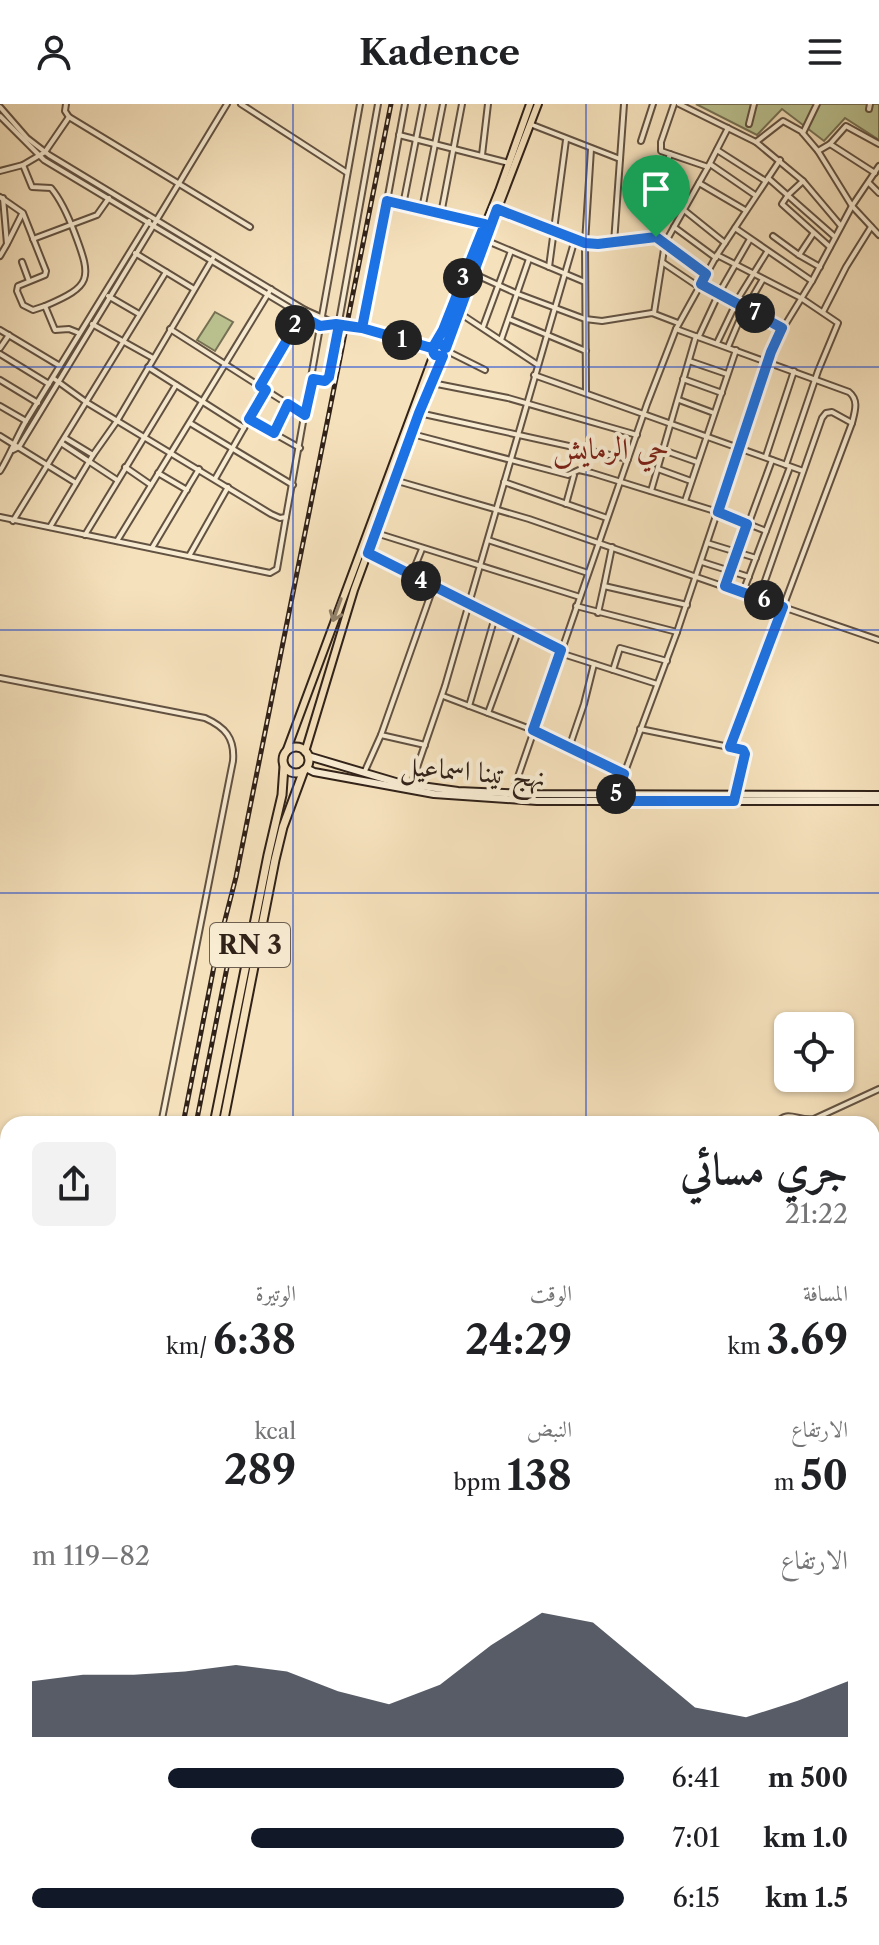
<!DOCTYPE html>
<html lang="ar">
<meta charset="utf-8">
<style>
:root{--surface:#fff;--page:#f2f2f2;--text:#202124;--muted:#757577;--accent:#111827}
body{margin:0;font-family:"Libre Caslon Text",Amiri,serif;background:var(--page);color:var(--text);direction:rtl;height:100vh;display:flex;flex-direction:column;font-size:30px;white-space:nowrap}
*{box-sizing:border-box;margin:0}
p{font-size:26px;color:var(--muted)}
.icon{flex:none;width:44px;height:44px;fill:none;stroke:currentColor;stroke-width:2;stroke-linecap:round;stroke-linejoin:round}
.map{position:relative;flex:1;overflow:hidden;direction:ltr}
.details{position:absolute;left:0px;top:1012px;width:880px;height:830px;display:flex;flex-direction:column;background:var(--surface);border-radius:24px 24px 0 0;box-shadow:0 2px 6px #0004;direction:rtl}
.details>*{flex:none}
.buttons{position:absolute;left:774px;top:908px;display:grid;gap:16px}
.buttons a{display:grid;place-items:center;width:80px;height:80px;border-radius:12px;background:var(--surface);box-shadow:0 2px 6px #0004;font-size:40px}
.pin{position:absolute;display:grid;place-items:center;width:68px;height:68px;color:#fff;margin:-82px -34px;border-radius:50% 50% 50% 0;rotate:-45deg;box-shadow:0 0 8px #0007}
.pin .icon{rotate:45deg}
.km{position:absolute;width:40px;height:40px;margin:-20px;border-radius:50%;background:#222;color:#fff;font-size:22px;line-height:40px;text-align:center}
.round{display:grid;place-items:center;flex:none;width:84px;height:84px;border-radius:12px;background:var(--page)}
.headline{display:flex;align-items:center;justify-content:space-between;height:136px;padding:0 32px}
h1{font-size:44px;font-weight:700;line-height:60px}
.stats{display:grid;grid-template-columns:repeat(3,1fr);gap:12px;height:136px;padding:8px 32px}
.stats div{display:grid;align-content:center}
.stats b{font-size:40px;font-weight:700}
.stats small{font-size:22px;font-weight:400}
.stats p{font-size:22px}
.chart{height:224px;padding:16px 32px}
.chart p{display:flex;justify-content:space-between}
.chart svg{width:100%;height:144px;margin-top:8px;fill:var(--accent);opacity:.7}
ul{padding:0 32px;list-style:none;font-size:26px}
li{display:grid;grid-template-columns:128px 96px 1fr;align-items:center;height:60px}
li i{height:20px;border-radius:10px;background:var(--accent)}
header{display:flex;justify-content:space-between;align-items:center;height:104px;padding:0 32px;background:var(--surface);font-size:36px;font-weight:700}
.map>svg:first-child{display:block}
.green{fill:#bbc391;stroke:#767255;stroke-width:2}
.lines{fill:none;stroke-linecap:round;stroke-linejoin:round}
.street-casing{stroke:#625242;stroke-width:8}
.secondary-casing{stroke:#312219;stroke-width:10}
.primary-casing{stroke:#312219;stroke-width:10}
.highway-casing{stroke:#312219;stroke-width:11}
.street{stroke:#f8ecd3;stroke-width:4}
.secondary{stroke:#f8ecd3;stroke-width:6}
.primary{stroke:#f5e1bc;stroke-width:6}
.highway{stroke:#f5e1bc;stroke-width:7}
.rail-casing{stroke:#312219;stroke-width:5}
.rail{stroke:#f8ecd3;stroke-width:2;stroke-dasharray:6;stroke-linecap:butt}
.oneway{stroke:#93826a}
.route-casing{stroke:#fff;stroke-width:16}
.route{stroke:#1a73e8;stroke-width:10}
.grid{fill:none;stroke:#1d4ed8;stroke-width:2;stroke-opacity:0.55}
.labels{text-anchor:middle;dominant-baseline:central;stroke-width:8;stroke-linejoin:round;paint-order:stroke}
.shield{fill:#f8ecd3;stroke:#6d5f51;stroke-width:2}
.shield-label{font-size:26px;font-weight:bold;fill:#312219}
.street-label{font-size:28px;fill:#312219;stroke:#f8ecd3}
.neighbourhood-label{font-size:30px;fill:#7a1f14;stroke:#f8ecd3}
</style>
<header><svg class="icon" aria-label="menu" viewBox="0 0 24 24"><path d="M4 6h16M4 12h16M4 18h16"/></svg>Kadence<svg class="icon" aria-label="person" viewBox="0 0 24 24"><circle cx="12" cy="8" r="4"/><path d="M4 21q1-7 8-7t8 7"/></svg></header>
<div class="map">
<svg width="879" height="1841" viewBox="0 0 879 1841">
<rect width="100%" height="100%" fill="#f5e1bc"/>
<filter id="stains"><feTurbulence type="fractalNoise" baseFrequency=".0025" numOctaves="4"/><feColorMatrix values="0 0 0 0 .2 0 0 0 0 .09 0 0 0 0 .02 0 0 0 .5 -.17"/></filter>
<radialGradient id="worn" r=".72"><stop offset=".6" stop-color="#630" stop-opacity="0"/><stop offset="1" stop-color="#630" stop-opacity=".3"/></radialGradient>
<g class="green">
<polygon points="696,0 879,0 879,36 845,14 824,37 782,5 757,31"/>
<polygon points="215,208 233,218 215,247 197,236"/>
</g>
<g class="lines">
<g class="street-casing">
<g id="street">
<polyline points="66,0 65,7 69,13 250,123"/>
<polyline points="241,0 346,68"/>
<polyline points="405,0 387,97 485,120"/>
<polyline points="674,0 661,38 661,47 708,63 728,24"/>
<polyline points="679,0 756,38 803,77 841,122"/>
<polyline points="0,3 27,34 49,51 305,206 334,219"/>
<polyline points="869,5 870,0"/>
<path d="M0,12L44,56L320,222C359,217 396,236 433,244"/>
<polyline points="530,20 620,55"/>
<polyline points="749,20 754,0"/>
<polyline points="803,29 817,0"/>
<polyline points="399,31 509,59"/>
<polyline points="641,37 653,0"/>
<polyline points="756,38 783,17 801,27 818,47 830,40 846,22 879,40"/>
<polyline points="830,40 875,69"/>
<polyline points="717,46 764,76"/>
<polyline points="818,47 852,102 879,131"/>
<polyline points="670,50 657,89 684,106 725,139"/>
<polyline points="482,51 488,0"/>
<path d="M780,56L717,151L676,225L849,288C859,296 855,307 852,319"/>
<polyline points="710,60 755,91"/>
<polyline points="23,61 45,48 69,13"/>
<path d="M0,67L23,61L32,83L51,84C62,97 69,114 75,130C92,175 92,182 45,202"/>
<polyline points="768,74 835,133"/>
<polyline points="803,77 788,91 782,100 830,143"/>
<polyline points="699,79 745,106"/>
<polyline points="869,79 879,89"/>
<polyline points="0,93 23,109 46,167 45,171 18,182 17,187 23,201 33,206 45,202 55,226 69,225 79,229"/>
<polyline points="403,101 423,0"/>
<polyline points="422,105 443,0"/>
<polyline points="441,110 462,0"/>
<polyline points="674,123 716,154"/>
<polyline points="735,124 812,177"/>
<polyline points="813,130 799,151 820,163"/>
<polyline points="773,132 799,151"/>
<polyline points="33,135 97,111 109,94"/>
<polyline points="575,135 598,140 614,139 624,0"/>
<polyline points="485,136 585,178"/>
<polyline points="8,138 22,110"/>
<polyline points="614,139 656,133 706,170"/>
<polyline points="135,149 194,185"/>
<polyline points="717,151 801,194 838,219 818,267 786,361"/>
<polyline points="0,152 7,140 3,94"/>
<polyline points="22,158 29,177"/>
<polyline points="662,158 699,183"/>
<polyline points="549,163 566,36"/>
<polyline points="472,169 518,190 585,215 602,217 652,209 678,219"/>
<polyline points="701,180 782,224"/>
<polyline points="108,192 139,210"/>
<polyline points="746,204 763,175"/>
<polyline points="458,208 538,261"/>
<polyline points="823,208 846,163 871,123"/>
<polyline points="654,209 665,139 708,63"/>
<polyline points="509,215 586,247"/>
<polyline points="92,220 153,254"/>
<polyline points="483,223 511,147"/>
<polyline points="362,224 387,97"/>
<polyline points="170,225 305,311"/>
<polyline points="0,226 60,262"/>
<polyline points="699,232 719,189 750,135"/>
<polyline points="501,236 529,155"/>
<polyline points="717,239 739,193 767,148"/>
<polyline points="728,243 745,203"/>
<polyline points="0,244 9,231"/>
<polyline points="447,247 485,266"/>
<polyline points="0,250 49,280"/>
<polyline points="689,257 727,270"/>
<polyline points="148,263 244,324"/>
<polyline points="534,271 803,367"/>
<polyline points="53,274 86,298 271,410 280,414 286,413 360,0"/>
<polyline points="313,275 325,277 329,273 378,0"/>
<polyline points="683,275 722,289"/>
<polyline points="0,276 38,299"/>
<polyline points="432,279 508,294 637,331"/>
<polyline points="260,282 305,206"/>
<polyline points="586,289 585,139 591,45"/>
<polyline points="679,296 714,309"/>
<polyline points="0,302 26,317"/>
<polyline points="419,309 628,355"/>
<polyline points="250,316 300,344"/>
<polyline points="190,319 293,381"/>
<polyline points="274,329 288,300"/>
<polyline points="412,330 568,371 579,366 592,369 718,408 766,427"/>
<polyline points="0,332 76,379"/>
<polyline points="65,334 93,351"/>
<polyline points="61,339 117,376"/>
<polyline points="13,346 19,343 227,0"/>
<polyline points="663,346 697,358"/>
<polyline points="766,352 794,267"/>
<polyline points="125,363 151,381"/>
<polyline points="658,365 691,377"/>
<path d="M0,367C10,351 16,334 26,317L149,117"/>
<polyline points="158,369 187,386"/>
<polyline points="215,375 265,287"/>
<polyline points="394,376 529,415 783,503 852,319 832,308 826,309 822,314 759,494"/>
<polyline points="504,378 607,414"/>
<polyline points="651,387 696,232"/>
<polyline points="685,397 736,246"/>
<polyline points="566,400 574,371"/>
<polyline points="0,413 270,469 277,465 286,413"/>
<polyline points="13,417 166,168"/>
<polyline points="50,423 93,351 117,317 213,154"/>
<polyline points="376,429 580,493"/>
<polyline points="85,431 176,281"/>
<polyline points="488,436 588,469"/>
<polyline points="117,437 271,185"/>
<polyline points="707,439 756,454"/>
<polyline points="152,444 199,365"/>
<polyline points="368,449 561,546"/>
<polyline points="189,452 228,383"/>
<polyline points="702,458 749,473"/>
<polyline points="411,472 422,445"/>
<polyline points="726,481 772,356"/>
<polyline points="604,482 612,443"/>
<polyline points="743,488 790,363"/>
<polyline points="576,502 677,528"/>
<polyline points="598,509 604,482 687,501"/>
<polyline points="560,549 657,580"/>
<polyline points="613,566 620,544 667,557"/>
<path d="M0,574L205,614C225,623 235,634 233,657L161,1020"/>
<polyline points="443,592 533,626 624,670"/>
<polyline points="469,602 495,513"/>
<polyline points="488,609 519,525"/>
<polyline points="640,625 744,646 744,656 735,693"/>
<polyline points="425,641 381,631 433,484"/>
<polyline points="730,643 783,503 879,536"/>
<polyline points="569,644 584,600 594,560"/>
<polyline points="364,669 381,631"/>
<polyline points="411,681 445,582 575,135 498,105"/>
<polyline points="512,690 647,300 676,225"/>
<polyline points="614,697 677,528 774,239 812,177 852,102 879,62"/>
<path d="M776,1020C787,1004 798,1018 814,1015L879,985"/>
<polyline points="0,1228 8,1227"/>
<polyline points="872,1556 879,1546"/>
<polyline points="0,1738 8,1740"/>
<polyline points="872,1747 879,1752"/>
<polyline points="0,1766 8,1767"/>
<polyline points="0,1796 8,1797"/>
<polyline points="0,1820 8,1822"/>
<polyline points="24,1834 24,1841"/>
<polyline points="614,1834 629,1840"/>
</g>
</g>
<g class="secondary-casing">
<g id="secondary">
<polyline points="308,652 399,679 458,687 529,690 879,691"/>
<polyline points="306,664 314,668 434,690 537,697 879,697"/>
<polyline points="0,1691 8,1692"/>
</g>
</g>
<g class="primary-casing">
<g id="primary">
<circle cx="440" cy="246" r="7"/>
<polyline points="437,240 499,87 530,0"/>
<polyline points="446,244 458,208 538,0"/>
<polyline points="286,648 434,250"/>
<polyline points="305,648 354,486 419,309 443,252"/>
</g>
</g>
<g class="highway-casing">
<g id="highway">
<circle cx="296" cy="656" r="13"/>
<polyline points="214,1020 268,751 282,691 284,662"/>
<polyline points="223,1020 275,756 283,723 304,666"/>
<polyline points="85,1834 86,1841"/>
<polyline points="91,1834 92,1841"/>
</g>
</g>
<use href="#street" class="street"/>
<use href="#secondary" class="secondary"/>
<use href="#primary" class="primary"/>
<use href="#highway" class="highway"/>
<g class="rail-casing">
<g id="rail">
<polyline points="183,1020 217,847 236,773 391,0"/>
<polyline points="196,1020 234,828"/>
<polyline points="0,1406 8,1406"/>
<polyline points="62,1834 63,1841"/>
</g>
</g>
<use href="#rail" class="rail"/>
</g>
<defs><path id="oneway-shaft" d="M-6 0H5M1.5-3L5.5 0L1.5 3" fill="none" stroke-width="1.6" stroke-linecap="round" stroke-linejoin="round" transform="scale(2)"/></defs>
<use class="oneway" href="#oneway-shaft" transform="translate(337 506) rotate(110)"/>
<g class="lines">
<g class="route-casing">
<path id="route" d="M656,133L598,140L585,139L497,105L446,244L441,240H437L433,244L428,243L362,224L339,221L329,273L325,277L313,275L305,311L288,300L274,329L249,315L266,286L260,282L301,212L320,222L336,220L362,224L387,97L485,120L443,226L433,243C433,247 433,249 435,251L443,252L419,309L368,449L561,546L533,626L624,670L614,697H734L745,650L743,646L730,643L783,503L725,482L747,420L718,408L771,248L782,224L701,180L706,170L656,133"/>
</g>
<use href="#route" class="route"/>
</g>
<path class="grid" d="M293,0V1020M586,0V1020M0,263H879M0,526H879M0,789H879M0,1052H8M872,1052H879M0,1315H8M872,1315H879M0,1578H8M872,1578H879M293,1834V1841M586,1834V1841"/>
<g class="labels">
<rect class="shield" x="210" y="819" width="80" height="44" rx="6"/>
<g class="shield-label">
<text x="250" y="841">RN 3</text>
</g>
<g class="street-label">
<text transform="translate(473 667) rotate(5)">نهج تينا اسماعيل</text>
</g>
<g class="neighbourhood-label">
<text x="611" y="344">حي الرمايش</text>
</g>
</g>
<rect width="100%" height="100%" filter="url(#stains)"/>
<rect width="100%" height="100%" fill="url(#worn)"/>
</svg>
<div class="buttons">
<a><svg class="icon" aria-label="locate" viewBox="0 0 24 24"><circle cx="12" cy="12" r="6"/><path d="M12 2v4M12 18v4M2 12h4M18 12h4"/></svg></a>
</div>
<div class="pin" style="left:656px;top:133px;background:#1e9e55"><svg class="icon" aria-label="arrive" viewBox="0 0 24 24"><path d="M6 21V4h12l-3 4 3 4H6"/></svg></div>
<b class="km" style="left:402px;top:236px">1</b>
<b class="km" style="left:295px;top:221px">2</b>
<b class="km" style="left:463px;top:174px">3</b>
<b class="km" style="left:421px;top:477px">4</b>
<b class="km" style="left:616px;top:690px">5</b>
<b class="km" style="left:764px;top:496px">6</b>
<b class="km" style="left:755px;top:209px">7</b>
<section class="details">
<div class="headline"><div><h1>جري مسائي</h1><p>21:22</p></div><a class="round"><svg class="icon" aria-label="share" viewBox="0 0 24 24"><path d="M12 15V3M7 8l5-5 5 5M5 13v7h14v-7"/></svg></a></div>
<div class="stats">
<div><p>المسافة</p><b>3.69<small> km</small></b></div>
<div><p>الوقت</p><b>24:29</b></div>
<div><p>الوتيرة</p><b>6:38<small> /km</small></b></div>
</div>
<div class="stats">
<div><p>الارتفاع</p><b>50<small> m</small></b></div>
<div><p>النبض</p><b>138<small> bpm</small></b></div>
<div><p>kcal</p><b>289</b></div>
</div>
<div class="chart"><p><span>الارتفاع</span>82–119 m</p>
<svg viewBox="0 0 160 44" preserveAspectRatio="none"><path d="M0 44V27L10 25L20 25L30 24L40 22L50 24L60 30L70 34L80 28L90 16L100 6L110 9L120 22L130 35L140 38L150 33L160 27V44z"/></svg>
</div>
<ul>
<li><b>500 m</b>6:41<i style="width:77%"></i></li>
<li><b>1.0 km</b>7:01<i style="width:63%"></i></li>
<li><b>1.5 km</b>6:15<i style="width:100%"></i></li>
</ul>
</section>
</div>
